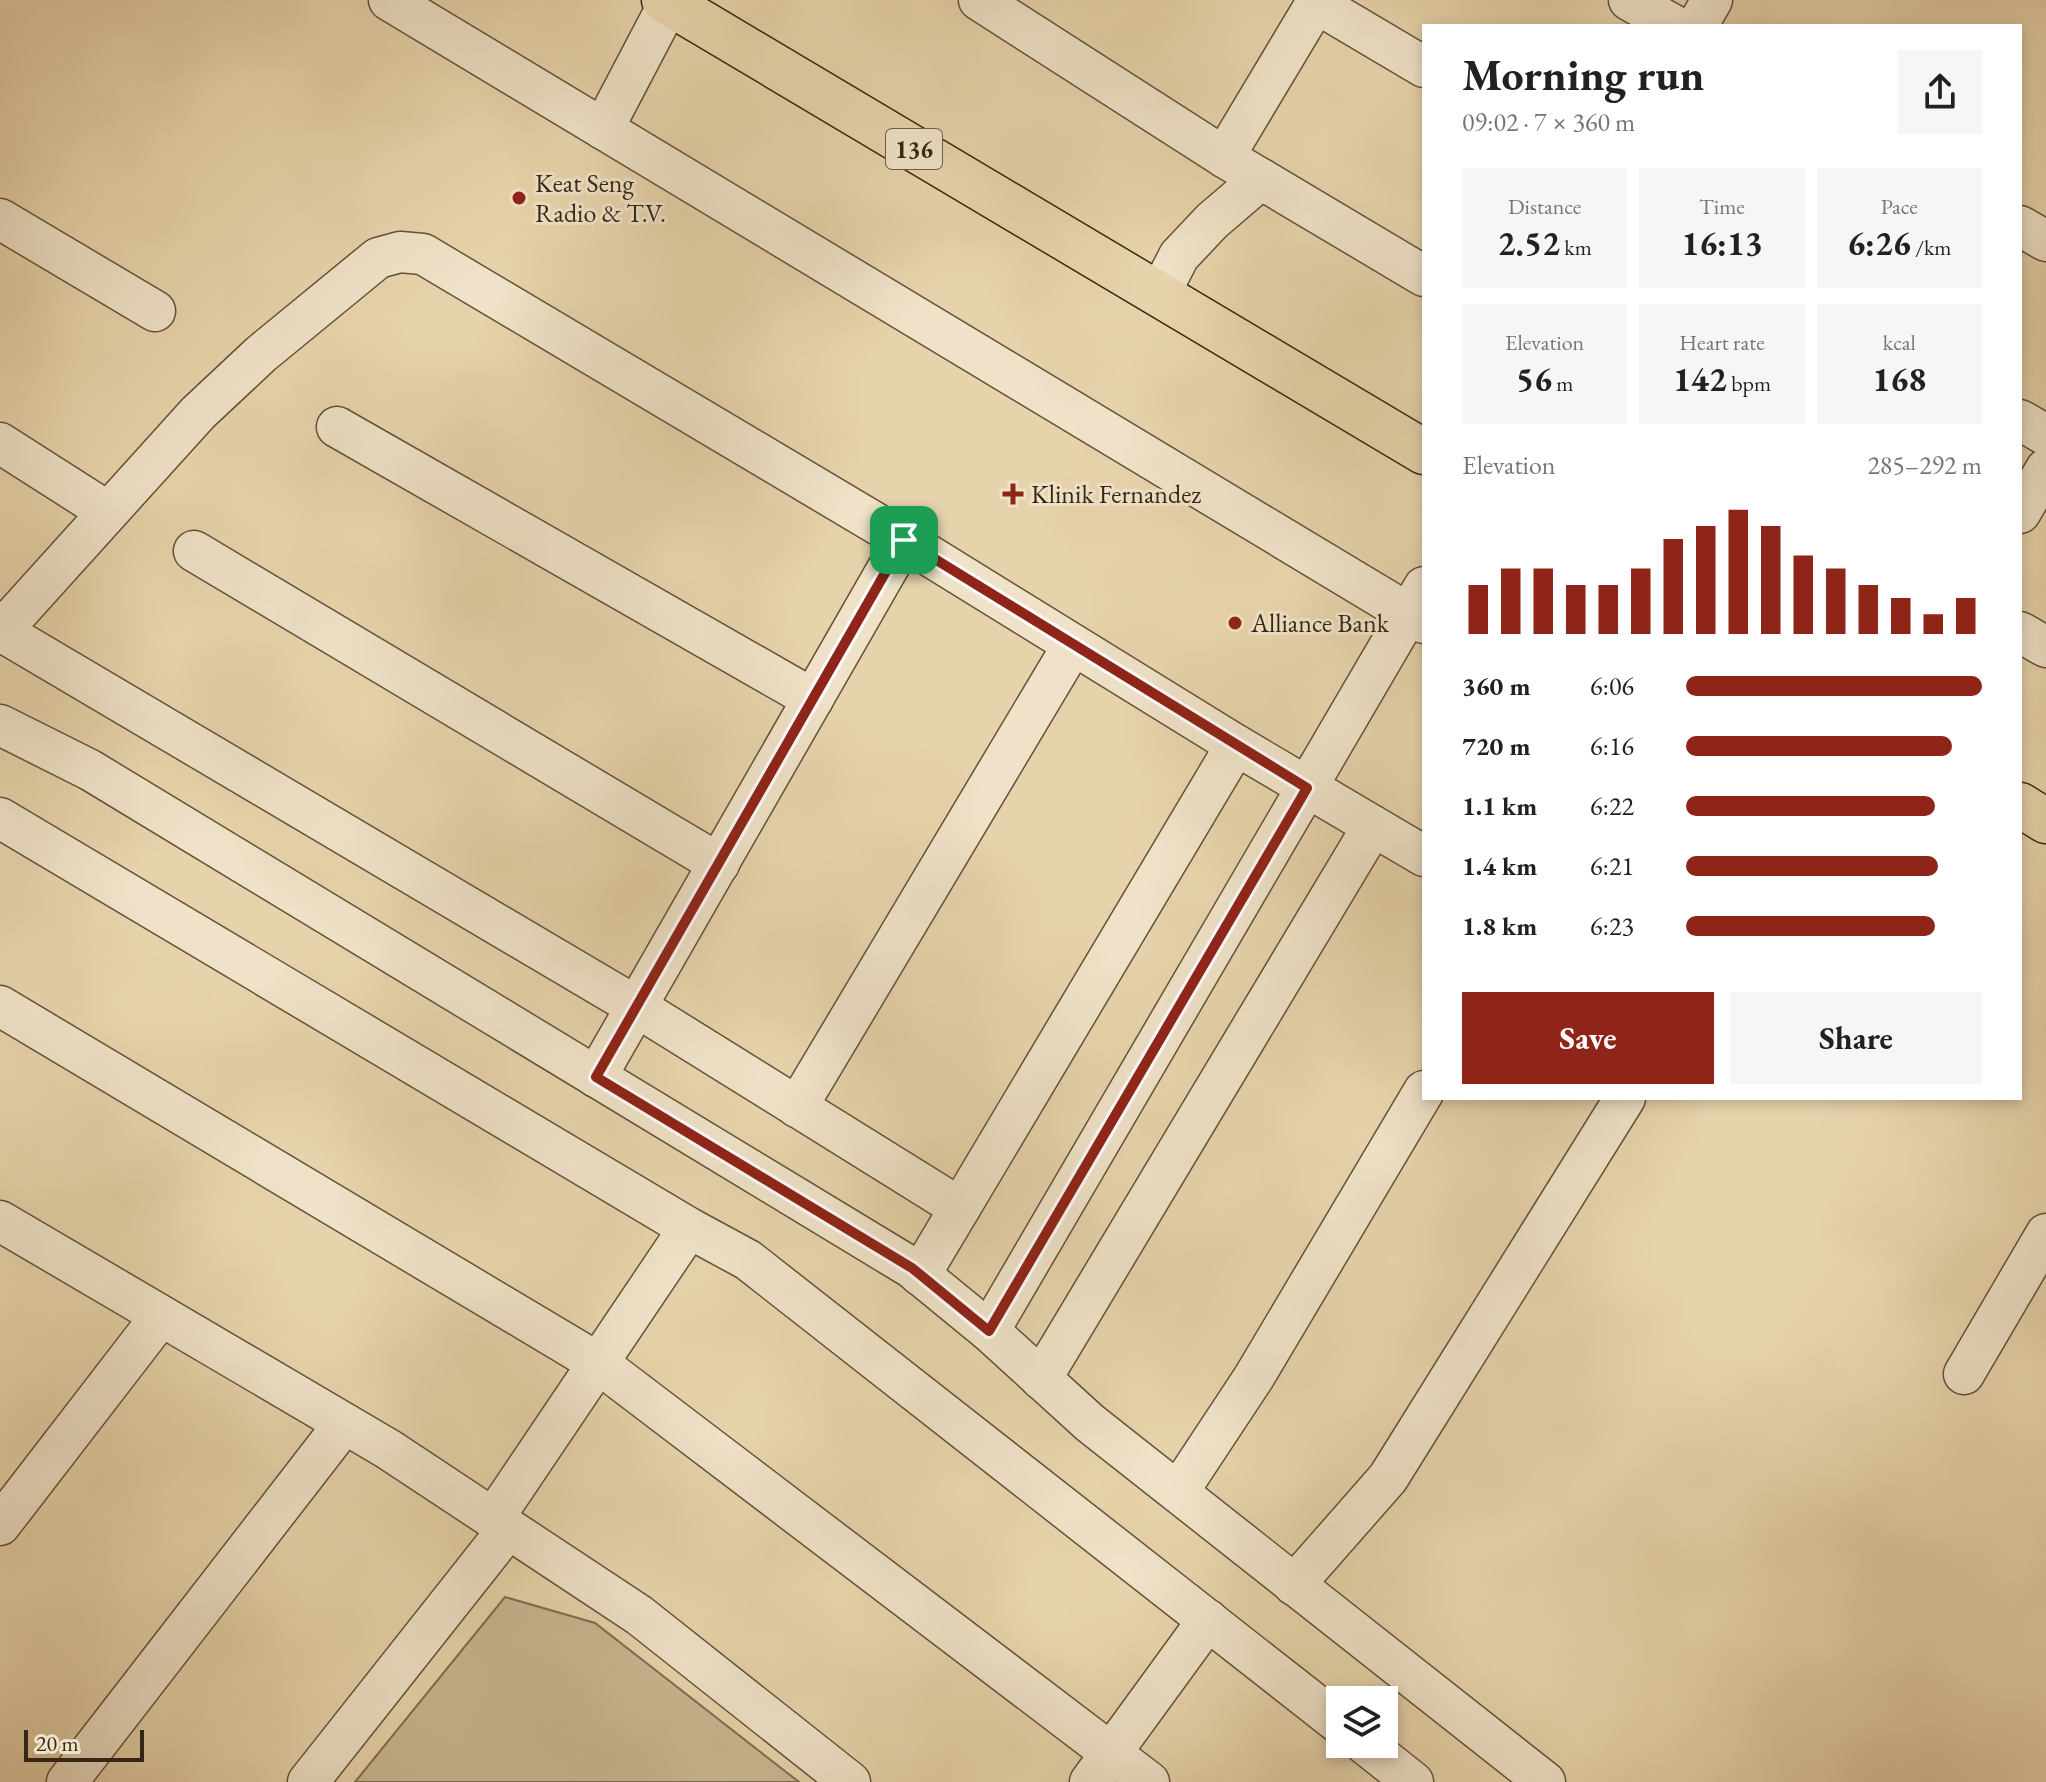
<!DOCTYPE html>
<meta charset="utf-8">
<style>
:root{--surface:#fff;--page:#f6f6f6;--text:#202124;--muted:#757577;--accent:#8f2418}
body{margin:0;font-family:"EB Garamond",serif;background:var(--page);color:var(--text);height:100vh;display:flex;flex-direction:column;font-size:30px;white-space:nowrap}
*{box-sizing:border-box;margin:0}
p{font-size:26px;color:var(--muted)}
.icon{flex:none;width:44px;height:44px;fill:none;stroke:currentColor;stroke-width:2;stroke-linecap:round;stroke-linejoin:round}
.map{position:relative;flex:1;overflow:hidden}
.details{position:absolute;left:1422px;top:24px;width:600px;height:1076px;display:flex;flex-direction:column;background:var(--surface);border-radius:0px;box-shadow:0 4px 12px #0003}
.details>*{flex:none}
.buttons{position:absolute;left:1326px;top:1686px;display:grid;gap:16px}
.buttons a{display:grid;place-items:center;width:72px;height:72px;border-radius:0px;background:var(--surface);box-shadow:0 4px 12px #0003;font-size:40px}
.scale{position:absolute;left:24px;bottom:20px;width:120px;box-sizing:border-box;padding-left:8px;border:4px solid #352713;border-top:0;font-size:22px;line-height:28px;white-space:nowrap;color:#352713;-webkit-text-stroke:6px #efe2c8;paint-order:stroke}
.pin{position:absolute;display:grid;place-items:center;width:68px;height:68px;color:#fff;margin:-34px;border-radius:16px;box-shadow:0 4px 12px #0006}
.round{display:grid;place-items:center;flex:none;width:84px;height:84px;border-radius:0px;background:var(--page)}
.headline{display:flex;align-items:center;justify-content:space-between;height:136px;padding:0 40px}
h1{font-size:44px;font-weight:700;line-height:60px}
.figures{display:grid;grid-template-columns:repeat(3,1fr);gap:12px;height:136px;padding:8px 40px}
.figures div{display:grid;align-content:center;border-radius:0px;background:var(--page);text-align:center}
.figures b{font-size:34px;font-weight:700}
.figures small{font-size:22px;font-weight:400}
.figures p{font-size:22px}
.chart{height:224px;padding:16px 40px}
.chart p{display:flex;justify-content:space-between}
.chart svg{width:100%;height:144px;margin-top:8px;stroke:var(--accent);stroke-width:6}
.cta{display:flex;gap:16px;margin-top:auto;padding:16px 40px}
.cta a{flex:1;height:92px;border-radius:0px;background:var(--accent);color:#fff;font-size:32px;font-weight:700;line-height:92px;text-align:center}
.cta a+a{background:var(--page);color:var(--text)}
ul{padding:0 40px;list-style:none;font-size:26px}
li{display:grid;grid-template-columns:128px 96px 1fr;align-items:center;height:60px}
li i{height:20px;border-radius:10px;background:var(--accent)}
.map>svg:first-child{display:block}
.green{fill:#c9b691;stroke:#7f6e52;stroke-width:2}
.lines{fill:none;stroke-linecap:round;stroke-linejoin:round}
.minor-casing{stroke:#625239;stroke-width:43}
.major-casing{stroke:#352713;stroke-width:47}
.minor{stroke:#efe2c8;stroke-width:40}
.major{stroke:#e7d3ab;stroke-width:44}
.route-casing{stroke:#fff;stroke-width:16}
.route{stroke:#8f2418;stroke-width:10}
.poi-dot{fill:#8f2418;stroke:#efe2c8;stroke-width:3}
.labels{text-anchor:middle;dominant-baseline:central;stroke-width:6;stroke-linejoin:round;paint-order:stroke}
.shield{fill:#efe2c8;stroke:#6d5f49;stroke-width:2}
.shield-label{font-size:24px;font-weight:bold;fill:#352713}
.poi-label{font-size:26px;fill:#352713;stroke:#efe2c8;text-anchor:start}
</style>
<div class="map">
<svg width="2046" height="1782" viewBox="0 0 2046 1782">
<rect width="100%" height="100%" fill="#e7d3ab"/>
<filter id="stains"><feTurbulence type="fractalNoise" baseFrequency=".0025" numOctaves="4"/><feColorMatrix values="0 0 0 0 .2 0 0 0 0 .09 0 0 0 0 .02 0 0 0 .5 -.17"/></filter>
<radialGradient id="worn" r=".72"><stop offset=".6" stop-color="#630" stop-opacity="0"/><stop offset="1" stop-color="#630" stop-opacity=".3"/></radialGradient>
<polygon class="green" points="505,1597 595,1623 799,1782 355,1782"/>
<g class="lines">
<g class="minor-casing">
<g id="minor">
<polyline points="389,0 1424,623"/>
<polyline points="979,0 1224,157 1424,276"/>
<polyline points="1629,0 1675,26"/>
<polyline points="1316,3 1424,67"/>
<polyline points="1697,26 1712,0"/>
<polyline points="603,129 669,3"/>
<polyline points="1224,157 1318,0"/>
<polyline points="0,219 155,311"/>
<polyline points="2020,226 2046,241"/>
<polyline points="1159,295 1179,256 1212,221 1261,179"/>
<polyline points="2020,420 2046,435"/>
<polyline points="337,427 813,699"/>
<polyline points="0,443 108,512"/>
<polyline points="2020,513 2046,469"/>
<polyline points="194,551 719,864"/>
<polyline points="1,631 637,1007 960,1208"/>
<polyline points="0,632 198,413 261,354 378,258 400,252 423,254 904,540 1236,745"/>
<polyline points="2020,632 2046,647"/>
<polyline points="0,725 90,770 912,1268 989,1331 1090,1423 1545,1782"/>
<polyline points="0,818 689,1228 748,1260 1340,1724"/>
<polyline points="1373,826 1424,856"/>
<polyline points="0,1006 598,1363 1149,1782"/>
<polyline points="596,1077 904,540"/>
<polyline points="797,1107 1073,645"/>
<polyline points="0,1221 388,1449 639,1615 850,1782"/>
<polyline points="920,1275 1236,745 1373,826 1041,1379"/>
<polyline points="989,1331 1424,587"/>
<polyline points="1964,1374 2046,1234"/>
<polyline points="1178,1492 1254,1377 1424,1091"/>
<polyline points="493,1519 689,1228"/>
<polyline points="0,1525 161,1316"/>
<polyline points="1294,1585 1388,1478 1625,1098"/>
<polyline points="1365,1744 1413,1782"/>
<polyline points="67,1782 344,1424"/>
<polyline points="308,1782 508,1529"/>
<polyline points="1090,1782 1208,1620"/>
</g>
</g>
<g class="major-casing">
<g id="major">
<polyline points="664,0 1424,452"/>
<polyline points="2020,805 2046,821"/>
</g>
</g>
<use href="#minor" class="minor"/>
<use href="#major" class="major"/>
</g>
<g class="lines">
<g class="route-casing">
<polygon id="route" points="904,540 1307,788 989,1331 912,1268 596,1077"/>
</g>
<use href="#route" class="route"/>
</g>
<g class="poi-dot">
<circle cx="519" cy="198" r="8"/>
<path d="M1009 482h8v8h8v8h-8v8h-8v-8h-8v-8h8z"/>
<circle cx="1235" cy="623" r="8"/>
</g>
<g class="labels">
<rect class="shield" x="886" y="129" width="56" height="40" rx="6"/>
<g class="shield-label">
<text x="914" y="149">136</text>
</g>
<g class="poi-label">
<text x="535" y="183">Keat Seng<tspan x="535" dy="30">Radio &amp; T.V.</tspan></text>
<text x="1031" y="494">Klinik Fernandez</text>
<text x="1251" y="623">Alliance Bank</text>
</g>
</g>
<rect width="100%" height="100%" filter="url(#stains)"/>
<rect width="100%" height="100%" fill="url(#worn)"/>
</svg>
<div class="buttons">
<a><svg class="icon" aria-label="layers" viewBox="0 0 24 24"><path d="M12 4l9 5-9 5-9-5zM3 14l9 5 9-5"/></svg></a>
</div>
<div class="scale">20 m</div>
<div class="pin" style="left:904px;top:540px;background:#1e9e55"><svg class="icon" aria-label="arrive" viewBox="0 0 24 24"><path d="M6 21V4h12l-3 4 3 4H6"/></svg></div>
<section class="details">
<div class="headline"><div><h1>Morning run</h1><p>09:02 · 7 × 360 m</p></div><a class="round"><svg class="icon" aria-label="share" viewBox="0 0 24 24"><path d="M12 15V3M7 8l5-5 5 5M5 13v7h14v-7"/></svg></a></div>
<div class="figures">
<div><p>Distance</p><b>2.52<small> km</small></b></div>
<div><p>Time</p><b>16:13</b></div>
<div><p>Pace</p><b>6:26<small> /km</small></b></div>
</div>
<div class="figures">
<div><p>Elevation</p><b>56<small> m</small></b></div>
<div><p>Heart rate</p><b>142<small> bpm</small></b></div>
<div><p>kcal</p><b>168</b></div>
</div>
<div class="chart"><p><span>Elevation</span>285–292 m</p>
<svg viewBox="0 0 160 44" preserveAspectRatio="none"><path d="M5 44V29M15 44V24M25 44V24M35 44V29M45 44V29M55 44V24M65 44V15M75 44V11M85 44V6M95 44V11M105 44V20M115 44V24M125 44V29M135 44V33M145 44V38M155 44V33"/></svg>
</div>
<ul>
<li><b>360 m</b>6:06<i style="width:100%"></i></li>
<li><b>720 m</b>6:16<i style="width:90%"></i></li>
<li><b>1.1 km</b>6:22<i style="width:84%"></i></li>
<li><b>1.4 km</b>6:21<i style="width:85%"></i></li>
<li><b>1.8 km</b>6:23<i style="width:84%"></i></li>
</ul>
<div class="cta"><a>Save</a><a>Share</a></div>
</section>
</div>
